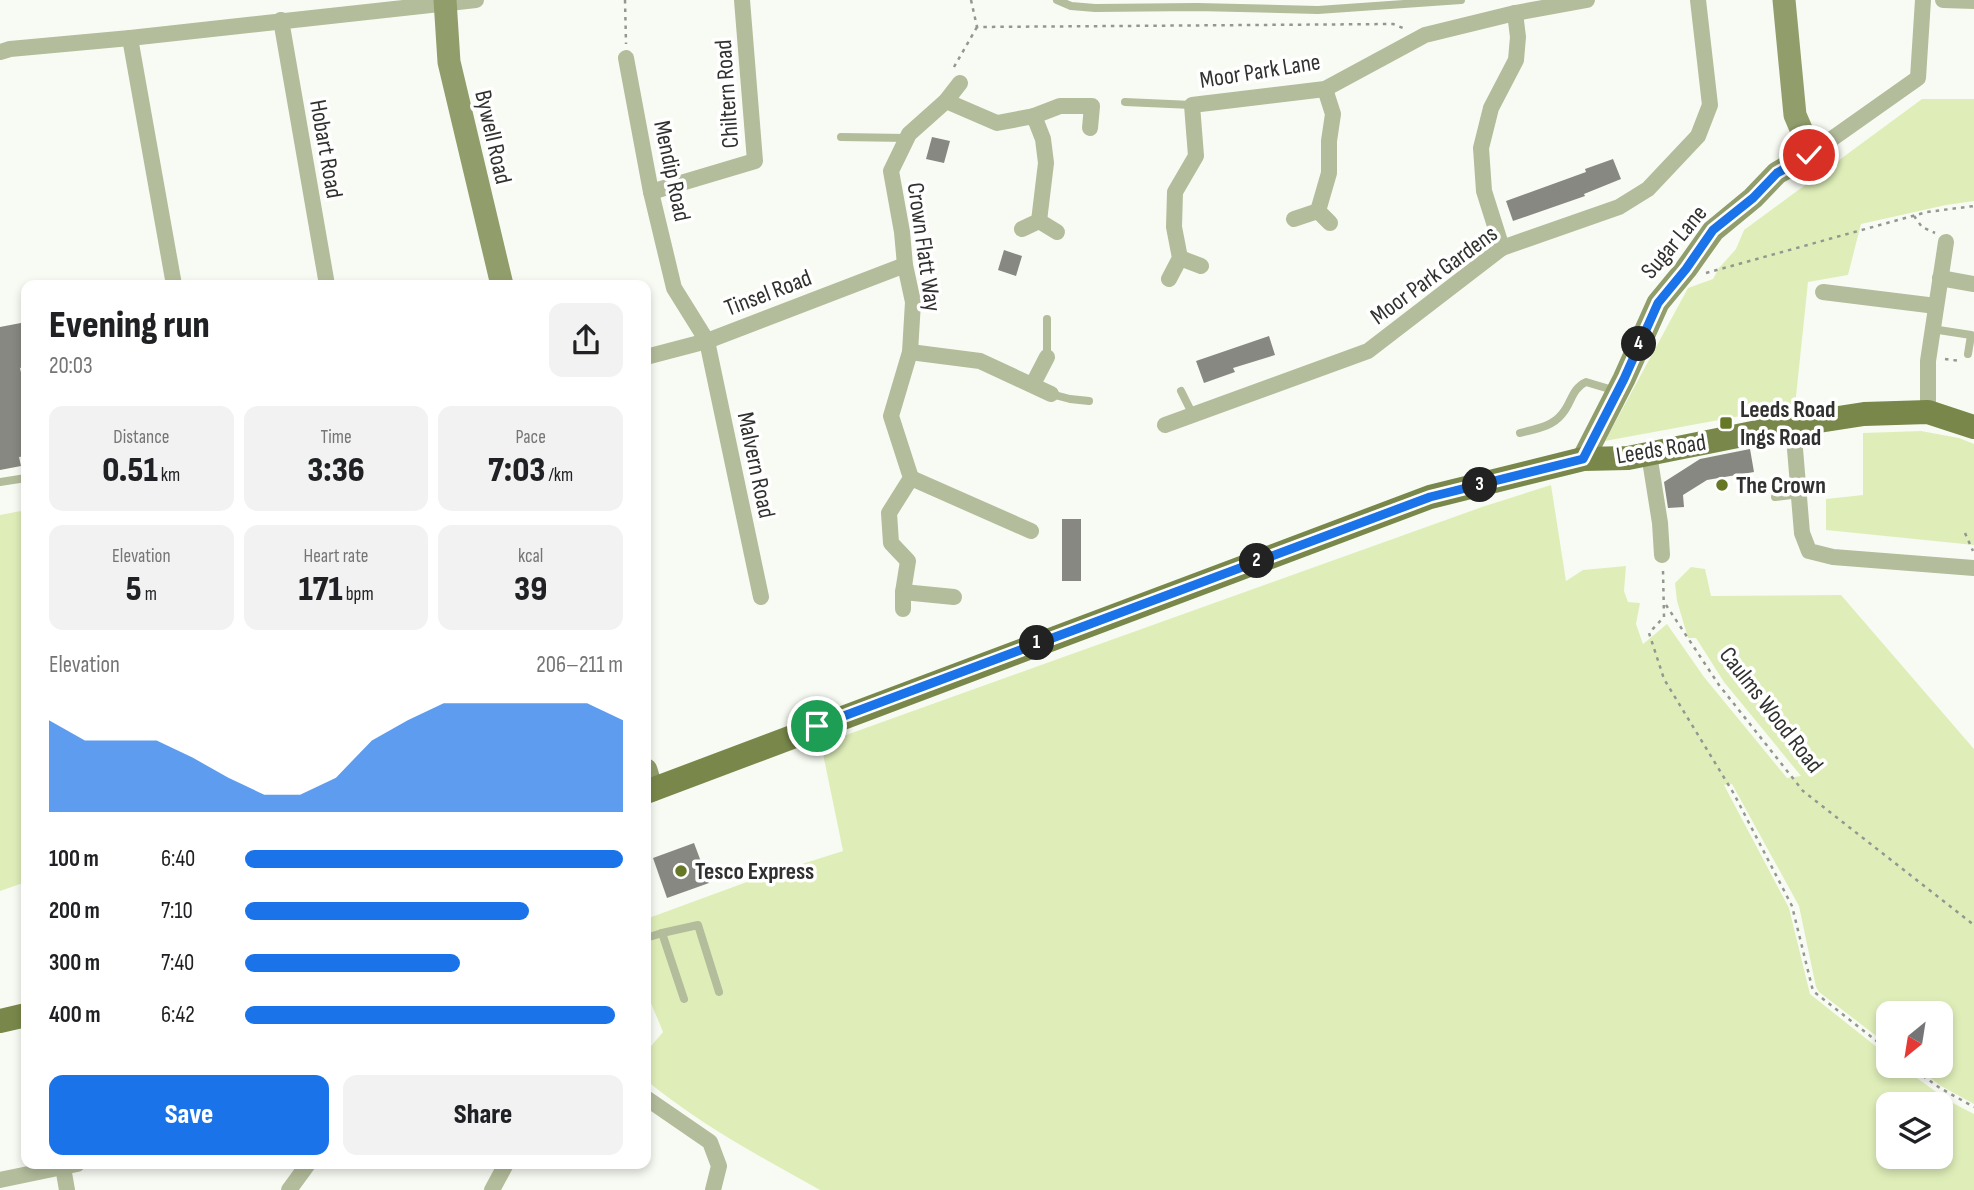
<!DOCTYPE html>
<meta charset="utf-8">
<style>
:root{--surface:#fff;--page:#f2f2f2;--text:#202124;--muted:#757577;--accent:#1a73e8}
body{margin:0;font-family:"Sofia Sans Condensed",sans-serif;background:var(--page);color:var(--text);height:100vh;display:flex;flex-direction:column;font-size:26px;white-space:nowrap}
*{box-sizing:border-box;margin:0}
p{font-size:23px;color:var(--muted)}
.icon{flex:none;width:38px;height:38px;fill:none;stroke:currentColor;stroke-width:2;stroke-linecap:round;stroke-linejoin:round}
.map{position:relative;flex:1;overflow:hidden}
.panel{position:absolute;left:21px;top:280px;width:630px;height:889px;display:flex;flex-direction:column;background:var(--surface);border-radius:14px;box-shadow:0 4px 10px #0003}
.panel>*{flex:none}
.needle{width:46px;rotate:210deg}
.controls{position:absolute;left:1876px;top:1001px;display:grid;gap:14px}
.controls a{display:grid;place-items:center;width:77px;height:77px;border-radius:14px;background:var(--surface);box-shadow:0 4px 10px #0003;font-size:35px}
.pin{position:absolute;display:grid;place-items:center;width:60px;height:60px;color:#fff;margin:-30px;border:4px solid #fff;border-radius:50%;box-shadow:0 2px 7px #0007}
.km{position:absolute;width:35px;height:35px;margin:-18px;border-radius:50%;background:#222;color:#fff;font-size:19px;line-height:35px;text-align:center}
.round{display:grid;place-items:center;flex:none;width:74px;height:74px;border-radius:14px;background:var(--page)}
.summary{display:flex;align-items:center;justify-content:space-between;height:119px;padding:0 28px}
h1{font-size:38px;font-weight:800;line-height:52px}
.figures{display:grid;grid-template-columns:repeat(3,1fr);gap:10px;height:119px;padding:7px 28px}
.figures div{display:grid;align-content:center;border-radius:14px;background:var(--page);text-align:center}
.figures b{font-size:35px;font-weight:800}
.figures small{font-size:19px;font-weight:400}
.figures p{font-size:19px}
.chart{height:196px;padding:14px 28px}
.chart p{display:flex;justify-content:space-between}
.chart svg{width:100%;height:126px;margin-top:7px;fill:var(--accent);opacity:.7}
.action{display:flex;gap:14px;margin-top:auto;padding:14px 28px}
.action a{flex:1;height:80px;border-radius:14px;background:var(--accent);color:#fff;font-size:28px;font-weight:800;line-height:80px;text-align:center}
.action a+a{background:var(--page);color:var(--text)}
ul{padding:0 28px;list-style:none;font-size:23px}
li{display:grid;grid-template-columns:112px 84px 1fr;align-items:center;height:52px}
li i{height:18px;border-radius:9px;background:var(--accent)}
.map>svg:first-child{display:block}
.green{fill:#dfeeb9;fill-rule:evenodd}
.building{fill:#868881}
.lines{fill:none;stroke-linecap:round;stroke-linejoin:round}
.path{stroke:#949691;stroke-width:2.5;stroke-dasharray:3.5 5;stroke-linecap:butt}
.lane{stroke:#b3bc9b;stroke-width:8}
.street{stroke:#b3bc9b;stroke-width:16}
.secondary{stroke:#919e6c;stroke-width:23}
.primary{stroke:#79884a;stroke-width:24}
.route-casing{stroke:#fff;stroke-width:14}
.route{stroke:#1a73e8;stroke-width:9}
.poi-dot{fill:#667726;stroke:#fff;stroke-width:2.5}
.labels{text-anchor:middle;dominant-baseline:central;stroke-width:7;stroke-linejoin:round;paint-order:stroke}
.street-label{font-size:24px;fill:#31322f;stroke:#fff}
.poi-label{font-size:24px;font-weight:bold;fill:#31322f;stroke:#fff;text-anchor:start}
</style>
<div class="map">
<svg width="1974" height="1190" viewBox="0 0 1974 1190">
<rect width="100%" height="100%" fill="#f8fbf3"/>
<g class="green">
<polygon points="1922,99 1974,99 1974,201 1946,205 1861,224 1848,275 1808,282 1795,406 1605,441 1688,288 1713,279 1719,268 1736,249 1744,230"/>
<polygon points="1921,431 1959,438 1974,444 1974,545 1826,530 1826,499 1863,495 1863,433"/>
<path d="M1551,485L1566,581L1583,570L1626,566L1624,591L1628,602L1640,603L1636,624L1643,644L1667,624L1704,677L1787,778L1801,776L1724,682L1696,638H1688L1677,601L1675,583L1691,567L1705,569L1711,596L1841,595L1974,749V1104L1941,1086L1915,1066H1941V1013H1888V1045L1819,992L1816,987L1799,906L1732,784L1724,785L1789,908L1810,994L1888,1056V1066H1900L1949,1101L1974,1114V1190H820C759,1156 699,1124 646,1080V1052L663,1032L646,991V919L755,879L843,851L821,744L1482,507ZM1888,1104H1941V1157H1888Z"/>
<polygon points="26,510 26,882 0,891 0,515"/>
</g>
<g class="building">
<polygon points="932,137 950,141 944,163 926,159"/>
<polygon points="1613,159 1621,179 1584,194 1585,196 1513,221 1506,201 1586,172 1585,169"/>
<polygon points="1004,250 1022,256 1016,276 998,270"/>
<polygon points="26,322 26,366 20,368 26,394 26,456 19,457 21,466 0,470 0,327"/>
<polygon points="1269,336 1275,355 1233,368 1235,372 1204,383 1196,361"/>
<polygon points="1750,449 1754,472 1707,480 1683,495 1684,507 1668,508 1664,482 1700,459"/>
<rect x="1062" y="519" width="19" height="62"/>
<polygon points="694,843 709,883 667,898 653,858"/>
</g>
<g class="lines">
<g class="path">
<polyline points="625,0 626,44"/>
<polyline points="971,0 977,27 1393,24 1403,28"/>
<polyline points="954,67 977,27"/>
<polyline points="1914,216 1922,227 1935,233"/>
<polyline points="1706,273 1927,212 1974,206"/>
<polyline points="1945,359 1960,361"/>
<polyline points="1965,533 1973,551"/>
<polyline points="1663,571 1664,617 1649,633 1664,679 1734,794 1792,906 1813,991 1888,1050"/>
<polyline points="1666,605 1719,685 1803,791 1974,925"/>
<polyline points="1909,1066 1940,1088 1974,1107"/>
</g>
<g class="lane">
<polyline points="1057,0 1071,6 1095,8 1197,7 1318,10 1461,0"/>
<polyline points="1125,102 1192,105"/>
<polyline points="841,137 907,138"/>
<polyline points="1047,319 1047,357"/>
<polyline points="1932,329 1971,335 1968,354"/>
<polyline points="1181,391 1193,415"/>
<polyline points="1051,394 1070,399 1089,401"/>
<path d="M1520,433C1535,429 1552,427 1562,414C1572,403 1571,389 1586,382L1616,391"/>
<polyline points="0,482 26,478"/>
<polyline points="1775,497 1799,494"/>
<polyline points="662,933 698,925 719,992"/>
<polyline points="646,938 662,933 684,999"/>
</g>
<g class="street">
<polyline points="1943,0 1974,1"/>
<polyline points="281,20 327,285"/>
<polyline points="130,38 174,285"/>
<polyline points="0,52 10,49 130,38 476,0"/>
<polyline points="626,58 651,192 674,288 707,341 761,597"/>
<polyline points="946,101 997,123 1034,116 1043,139 1046,163 1039,221 1022,229"/>
<polyline points="1034,116 1060,106 1092,106 1090,128"/>
<polyline points="1809,155 1918,78 1923,0"/>
<polyline points="651,192 755,161 742,0"/>
<polyline points="1318,211 1329,173 1329,141 1333,114 1325,89"/>
<polyline points="1294,219 1318,211 1330,223"/>
<polyline points="1039,221 1057,232"/>
<polyline points="1502,248 1484,191 1481,148 1491,108 1516,60 1518,37 1515,13"/>
<polyline points="1180,258 1201,266"/>
<polyline points="1940,278 1974,284"/>
<polyline points="1169,279 1180,258 1174,227 1175,192 1196,156 1192,105 1325,89 1425,35 1515,13 1587,0"/>
<polyline points="1823,292 1936,306"/>
<polyline points="910,352 980,361 1051,394"/>
<polyline points="646,357 707,341 905,265"/>
<polyline points="1033,384 1047,357"/>
<polyline points="1928,412 1928,361 1946,242"/>
<polyline points="1165,425 1368,351 1502,248 1619,207 1648,189 1698,136 1710,105 1698,0"/>
<polyline points="1793,425 1802,533 1809,551 1833,557 1974,568"/>
<polyline points="1649,454 1660,523 1662,555"/>
<polyline points="911,478 1031,531"/>
<polyline points="903,592 954,597"/>
<polyline points="903,609 903,592 908,561 891,543 889,513 911,478 891,416 910,352 913,302 905,265 902,232 891,171 909,134 946,101 960,83"/>
<polyline points="646,1098 710,1142 719,1166 713,1190"/>
<polyline points="63,1167 67,1190"/>
<polyline points="0,1180 77,1164"/>
<polyline points="289,1190 308,1164"/>
<polyline points="492,1190 506,1164"/>
</g>
<g class="secondary">
<polyline points="445,0 449,62 502,285"/>
<polyline points="1583,459 1624,379 1658,303 1686,269 1713,231 1753,198 1777,173 1809,155 1804,136 1795,115 1784,0"/>
<polyline points="646,770 652,790"/>
</g>
<g class="primary">
<polyline points="646,792 1430,497 1583,459 1628,458 1793,425 1864,414 1928,412 1974,427"/>
<polyline points="0,1021 26,1015"/>
</g>
</g>
<g class="lines">
<g class="route-casing">
<polyline id="route" points="817,726 1430,497 1583,459 1624,379 1658,303 1686,269 1713,230 1753,198 1777,173 1809,155"/>
</g>
<use href="#route" class="route"/>
</g>
<g class="poi-dot">
<rect x="1719" y="416" width="14" height="14" rx="3.5"/>
<circle cx="1722" cy="485" r="7"/>
<circle cx="681" cy="871" r="7"/>
</g>
<g class="labels">
<g class="street-label">
<text transform="translate(1260 71) rotate(-9)">Moor Park Lane</text>
<text transform="translate(727 94) rotate(-94)">Chiltern Road</text>
<text transform="translate(493 137) rotate(77)">Bywell Road</text>
<text transform="translate(326 149) rotate(80)">Hobart Road</text>
<text transform="translate(672 171) rotate(78)">Mendip Road</text>
<text transform="translate(1674 242) rotate(-50)">Sugar Lane</text>
<text transform="translate(924 247) rotate(82)">Crown Flatt Way</text>
<text transform="translate(1434 275) rotate(-36)">Moor Park Gardens</text>
<text transform="translate(768 293) rotate(-21)">Tinsel Road</text>
<text transform="translate(1661 449) rotate(-9)">Leeds Road</text>
<text transform="translate(756 465) rotate(78)">Malvern Road</text>
<text transform="translate(1771 710) rotate(52)">Caulms Wood Road</text>
</g>
<g class="poi-label">
<text x="1740" y="409">Leeds Road<tspan x="1740" dy="28">Ings Road</tspan></text>
<text x="1736" y="485">The Crown</text>
<text x="695" y="871">Tesco Express</text>
</g>
</g>
</svg>
<div class="controls">
<a><svg class="needle" viewBox="-14 -14 28 28"><path d="M0-13l5 13h-10z" fill="#e53935"/><path d="M0 13l5-13h-10z" fill="#757577"/></svg></a>
<a><svg class="icon" aria-label="layers" viewBox="0 0 24 24"><path d="M12 4l9 5-9 5-9-5zM3 14l9 5 9-5"/></svg></a>
</div>
<div class="pin" style="left:817px;top:726px;background:#1e9e55"><svg class="icon" aria-label="arrive" viewBox="0 0 24 24"><path d="M6 21V4h12l-3 4 3 4H6"/></svg></div>
<div class="pin" style="left:1809px;top:155px;background:#d93025"><svg class="icon" aria-label="check" viewBox="0 0 24 24"><path d="M5 12l5 5 9-10"/></svg></div>
<b class="km" style="left:1037px;top:643px">1</b>
<b class="km" style="left:1257px;top:561px">2</b>
<b class="km" style="left:1480px;top:485px">3</b>
<b class="km" style="left:1639px;top:344px">4</b>
<section class="panel">
<div class="summary"><div><h1>Evening run</h1><p>20:03</p></div><a class="round"><svg class="icon" aria-label="share" viewBox="0 0 24 24"><path d="M12 15V3M7 8l5-5 5 5M5 13v7h14v-7"/></svg></a></div>
<div class="figures">
<div><p>Distance</p><b>0.51<small> km</small></b></div>
<div><p>Time</p><b>3:36</b></div>
<div><p>Pace</p><b>7:03<small> /km</small></b></div>
</div>
<div class="figures">
<div><p>Elevation</p><b>5<small> m</small></b></div>
<div><p>Heart rate</p><b>171<small> bpm</small></b></div>
<div><p>kcal</p><b>39</b></div>
</div>
<div class="chart"><p><span>Elevation</span>206–211 m</p>
<svg viewBox="0 0 160 44" preserveAspectRatio="none"><path d="M0 44V12L10 19L20 19L30 19L40 25L50 32L60 38L70 38L80 32L90 19L100 12L110 6L120 6L130 6L140 6L150 6L160 12V44z"/></svg>
</div>
<ul>
<li><b>100 m</b>6:40<i style="width:100%"></i></li>
<li><b>200 m</b>7:10<i style="width:75%"></i></li>
<li><b>300 m</b>7:40<i style="width:57%"></i></li>
<li><b>400 m</b>6:42<i style="width:98%"></i></li>
</ul>
<div class="action"><a>Save</a><a>Share</a></div>
</section>
</div>
